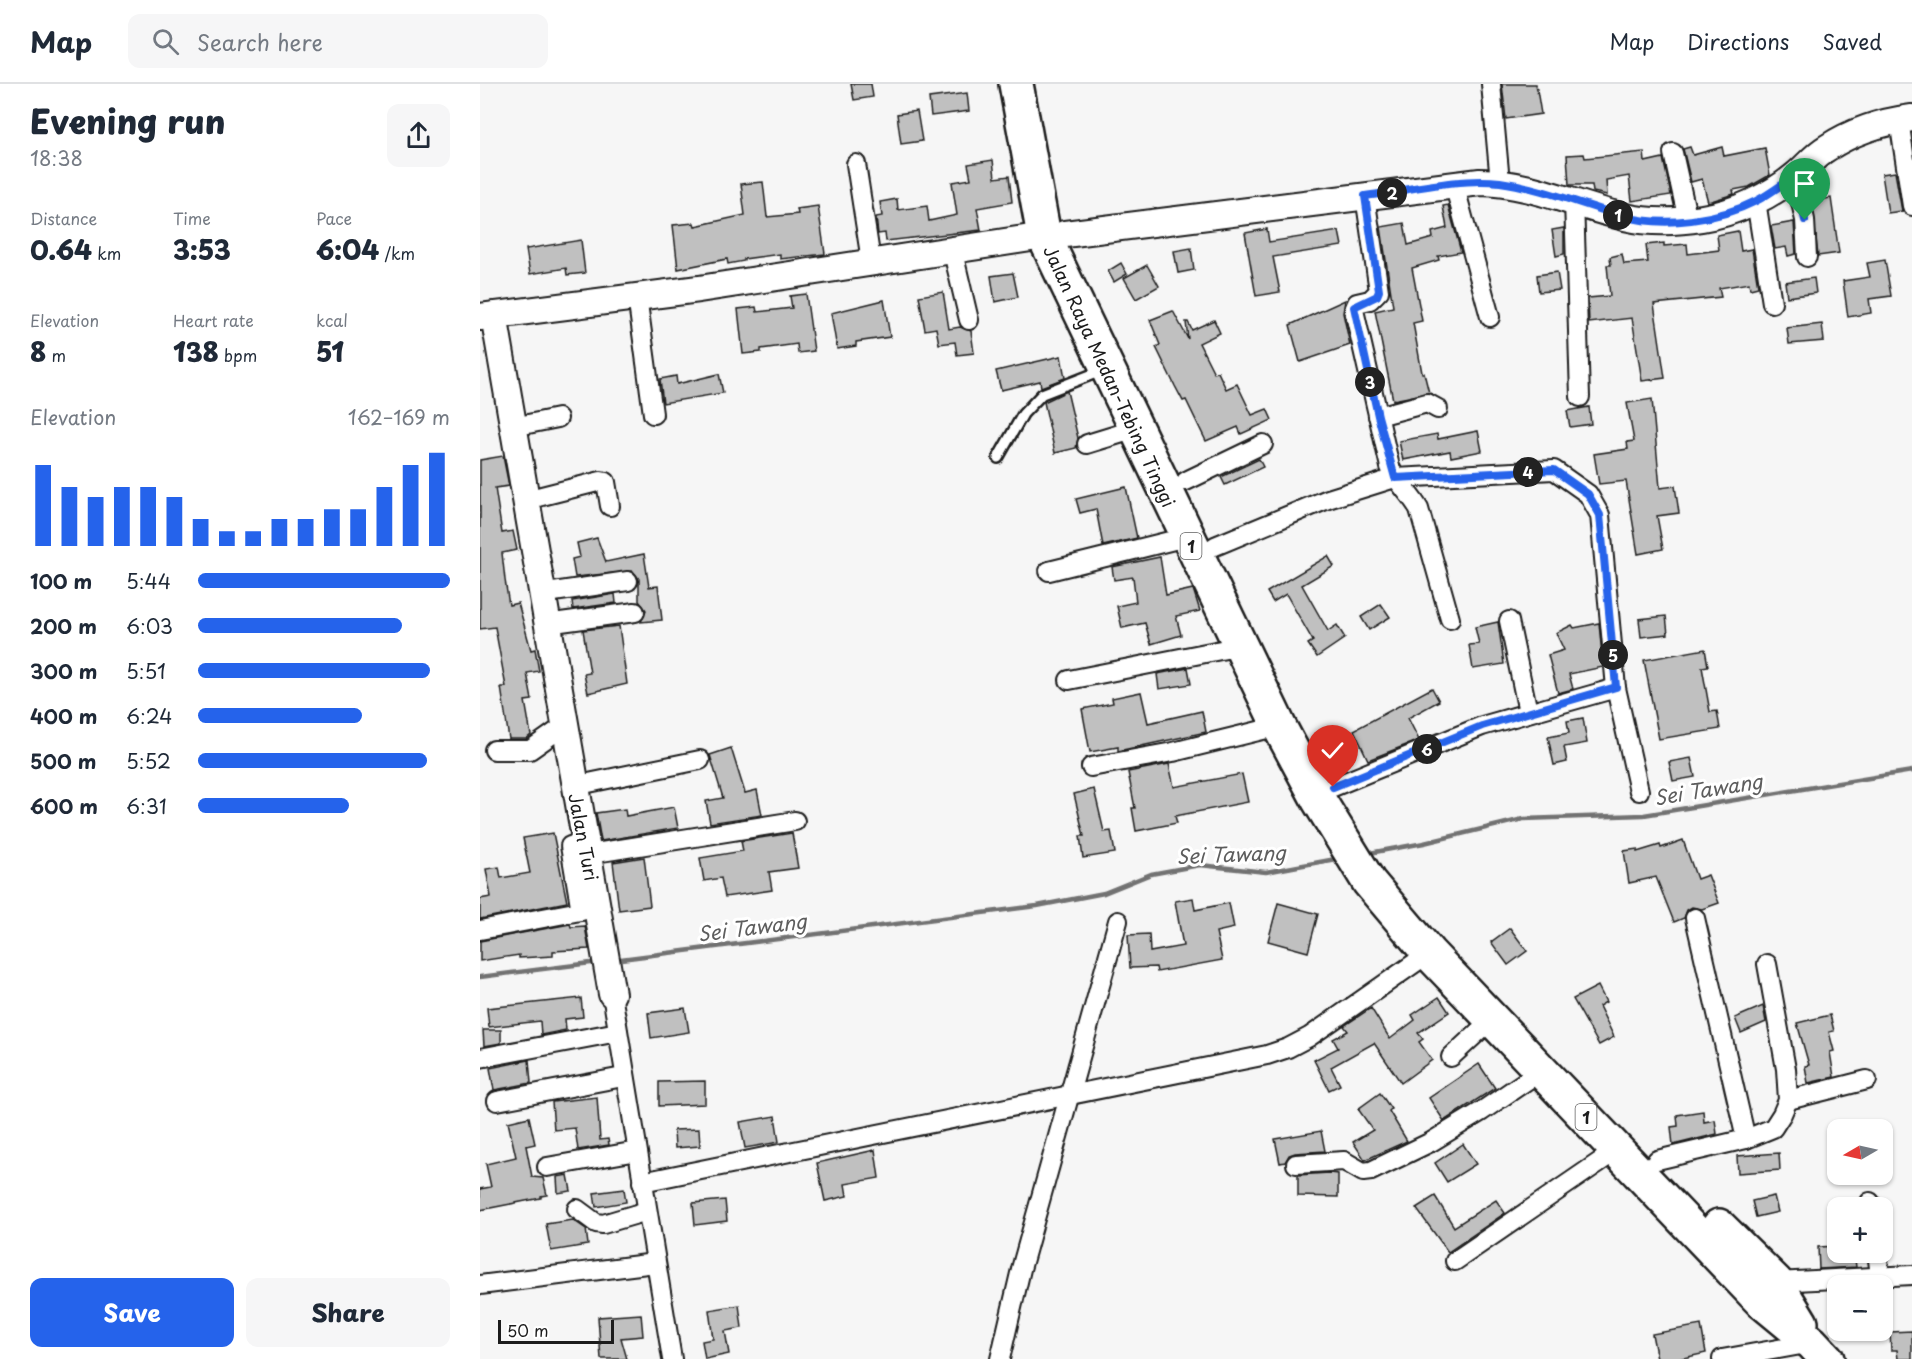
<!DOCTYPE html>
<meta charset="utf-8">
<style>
:root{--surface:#fff;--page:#f6f6f7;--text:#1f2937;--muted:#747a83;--line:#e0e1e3;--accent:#2563eb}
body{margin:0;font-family:"Playpen Sans",sans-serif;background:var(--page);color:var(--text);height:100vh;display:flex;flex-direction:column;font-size:22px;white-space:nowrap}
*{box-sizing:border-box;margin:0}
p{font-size:20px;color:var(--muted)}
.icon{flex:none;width:33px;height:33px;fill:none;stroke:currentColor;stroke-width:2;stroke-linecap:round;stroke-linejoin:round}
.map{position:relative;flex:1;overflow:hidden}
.details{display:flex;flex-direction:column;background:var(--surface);width:480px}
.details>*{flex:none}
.needle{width:39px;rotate:261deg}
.tools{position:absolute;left:1347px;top:1035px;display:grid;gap:12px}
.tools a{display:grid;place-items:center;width:66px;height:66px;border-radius:12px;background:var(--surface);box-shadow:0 2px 4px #0004;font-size:30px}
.scale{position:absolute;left:18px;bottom:15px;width:116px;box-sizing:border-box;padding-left:6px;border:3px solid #1c1c1c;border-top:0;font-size:16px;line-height:21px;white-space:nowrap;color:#1c1c1c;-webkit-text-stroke:4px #fff;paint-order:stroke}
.pin{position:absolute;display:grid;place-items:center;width:51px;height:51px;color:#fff;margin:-62px -26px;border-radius:50% 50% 50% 0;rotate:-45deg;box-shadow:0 0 6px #0007}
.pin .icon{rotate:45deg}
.km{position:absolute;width:30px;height:30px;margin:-15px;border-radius:50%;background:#222;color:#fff;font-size:16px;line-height:30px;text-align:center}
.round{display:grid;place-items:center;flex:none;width:63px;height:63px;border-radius:12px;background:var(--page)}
.summary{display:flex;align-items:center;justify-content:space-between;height:102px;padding:0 30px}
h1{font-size:33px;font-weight:800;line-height:45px}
.stats{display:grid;grid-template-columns:repeat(3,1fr);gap:9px;height:102px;padding:6px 30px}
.stats div{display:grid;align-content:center}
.stats b{font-size:26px;font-weight:800}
.stats small{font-size:16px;font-weight:400}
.stats p{font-size:16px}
.chart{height:168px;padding:12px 30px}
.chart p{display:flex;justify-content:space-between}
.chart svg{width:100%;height:108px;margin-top:6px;stroke:var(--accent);stroke-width:6}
.action{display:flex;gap:12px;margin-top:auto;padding:12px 30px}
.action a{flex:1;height:69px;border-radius:12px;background:var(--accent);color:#fff;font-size:24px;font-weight:800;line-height:69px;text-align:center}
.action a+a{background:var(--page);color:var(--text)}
ul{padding:0 30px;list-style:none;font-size:20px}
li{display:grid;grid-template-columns:96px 72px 1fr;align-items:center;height:45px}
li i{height:15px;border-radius:8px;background:var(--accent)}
header{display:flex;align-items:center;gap:36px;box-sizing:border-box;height:84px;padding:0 30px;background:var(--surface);border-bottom:2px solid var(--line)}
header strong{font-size:28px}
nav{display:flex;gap:33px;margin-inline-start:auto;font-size:21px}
.search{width:420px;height:54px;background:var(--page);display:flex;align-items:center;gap:15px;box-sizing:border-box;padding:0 21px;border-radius:12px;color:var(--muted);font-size:22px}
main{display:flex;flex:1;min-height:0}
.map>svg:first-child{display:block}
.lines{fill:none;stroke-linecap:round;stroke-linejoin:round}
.stream{stroke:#727272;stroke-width:4.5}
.building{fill:#c0c0c0;stroke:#1c1c1c;stroke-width:1.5}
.lane-casing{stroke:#1c1c1c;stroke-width:14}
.street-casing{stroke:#1c1c1c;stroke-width:22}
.secondary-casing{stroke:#1c1c1c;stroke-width:30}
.highway-casing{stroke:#1c1c1c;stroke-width:38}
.lane{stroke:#fff;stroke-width:9}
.street{stroke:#fff;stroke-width:18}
.secondary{stroke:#fff;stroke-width:26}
.highway{stroke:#fff;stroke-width:33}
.route-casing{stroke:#fff;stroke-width:12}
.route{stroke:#2563eb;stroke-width:8}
.labels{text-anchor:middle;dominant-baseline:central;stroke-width:6;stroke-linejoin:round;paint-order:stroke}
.shield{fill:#fff;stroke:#606060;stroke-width:1.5}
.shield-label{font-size:16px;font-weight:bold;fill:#1c1c1c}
.street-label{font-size:18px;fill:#1c1c1c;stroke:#fff}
.water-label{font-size:20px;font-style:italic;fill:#5d5d5d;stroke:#fff}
</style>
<header>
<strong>Map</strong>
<div class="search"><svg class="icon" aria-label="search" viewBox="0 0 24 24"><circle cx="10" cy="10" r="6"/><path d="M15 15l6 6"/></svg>Search here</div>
<nav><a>Map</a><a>Directions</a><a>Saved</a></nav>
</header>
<main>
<section class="details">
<div class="summary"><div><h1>Evening run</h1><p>18:38</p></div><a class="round"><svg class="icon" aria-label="share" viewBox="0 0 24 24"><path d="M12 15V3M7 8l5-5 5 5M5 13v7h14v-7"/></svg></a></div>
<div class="stats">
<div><p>Distance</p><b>0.64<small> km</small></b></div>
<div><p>Time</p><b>3:53</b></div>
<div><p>Pace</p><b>6:04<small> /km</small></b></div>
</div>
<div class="stats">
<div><p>Elevation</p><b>8<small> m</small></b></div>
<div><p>Heart rate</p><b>138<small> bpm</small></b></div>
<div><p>kcal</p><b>51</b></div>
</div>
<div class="chart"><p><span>Elevation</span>162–169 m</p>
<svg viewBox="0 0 160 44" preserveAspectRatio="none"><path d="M5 44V11M15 44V20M25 44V24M35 44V20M45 44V20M55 44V24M65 44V33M75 44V38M85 44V38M95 44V33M105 44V33M115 44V29M125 44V29M135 44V20M145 44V11M155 44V6"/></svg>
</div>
<ul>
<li><b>100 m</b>5:44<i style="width:100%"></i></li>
<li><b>200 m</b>6:03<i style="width:81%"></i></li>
<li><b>300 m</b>5:51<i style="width:92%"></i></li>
<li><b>400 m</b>6:24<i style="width:65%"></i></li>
<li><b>500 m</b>5:52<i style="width:91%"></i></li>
<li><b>600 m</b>6:31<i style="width:60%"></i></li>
</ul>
<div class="action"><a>Save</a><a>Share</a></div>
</section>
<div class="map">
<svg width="1432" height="1275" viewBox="0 0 1432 1275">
<rect width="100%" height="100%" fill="#f6f6f6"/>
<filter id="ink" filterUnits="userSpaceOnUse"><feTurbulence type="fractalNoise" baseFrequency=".0167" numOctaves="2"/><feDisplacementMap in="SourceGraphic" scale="12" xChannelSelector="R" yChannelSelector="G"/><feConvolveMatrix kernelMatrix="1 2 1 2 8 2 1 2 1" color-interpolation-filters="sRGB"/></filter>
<g filter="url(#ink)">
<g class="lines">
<g class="stream">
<polyline points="884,770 944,759 1043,735 1164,731 1432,687"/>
<polyline points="133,876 557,822 624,809 671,790 720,781 786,788 861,774"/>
<polyline points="0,893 119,878"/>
</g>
</g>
<g class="building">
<polygon points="371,0 391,0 393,13 374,16"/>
<polygon points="1022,0 1056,0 1061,30 1026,35"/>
<polygon points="487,9 489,27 451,32 449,14"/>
<polygon points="437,27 442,57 421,60 417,30"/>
<polygon points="1210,63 1213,71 1242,63 1244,72 1285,64 1290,91 1269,103 1253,106 1254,110 1228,118 1222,95 1211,98 1203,65"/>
<polygon points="1164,68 1165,78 1183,74 1191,111 1152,117 1149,92 1126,96 1127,111 1113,108 1112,101 1089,101 1087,71 1104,70 1105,74"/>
<polygon points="513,76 515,94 529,92 532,118 497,124 501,146 406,157 405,149 398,150 396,133 402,132 400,118 417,115 418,126 447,122 449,137 477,131 472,98 491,95 488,80"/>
<polygon points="1415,88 1422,127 1408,129 1402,90"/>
<polygon points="283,98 287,133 318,130 317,125 338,122 345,170 300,175 300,170 264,175 264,177 248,180 247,175 198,185 193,141 214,139 215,142 265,131 261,100"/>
<polygon points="1351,114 1359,169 1338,172 1332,117"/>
<polygon points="968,121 981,168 958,172 959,176 932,184 942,237 933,239 942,289 944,289 949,309 913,316 895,227 913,223 901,143 924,139 928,161 953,154 952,148 967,144 963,122"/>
<polygon points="1314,138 1316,170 1308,172 1306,163 1295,165 1291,142"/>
<polygon points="1084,144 1084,170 1076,172 1072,146"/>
<polygon points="787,145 789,158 859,147 862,162 793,173 800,208 776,212 765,149"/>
<polygon points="1258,147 1261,167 1272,165 1278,203 1270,205 1269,199 1239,204 1241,213 1174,220 1185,294 1162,297 1152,234 1109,239 1108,214 1130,212 1127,181 1131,181 1130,173 1142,170 1144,180 1168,178 1166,161 1184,159 1184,162 1207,160 1208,170 1239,166 1237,151"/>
<polygon points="101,156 105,189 87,191 86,184 50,190 46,165"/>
<polygon points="711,164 714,186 698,189 694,167"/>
<polygon points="1405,176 1411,212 1389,215 1391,229 1368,233 1363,197 1390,193 1387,179"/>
<polygon points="641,179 647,190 634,198 628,187"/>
<polygon points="667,181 679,202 656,215 644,194"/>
<polygon points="1077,188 1080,206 1059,208 1057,191"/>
<polygon points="533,189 538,213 515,218 511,192"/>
<polygon points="1334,194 1336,209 1307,213 1305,198"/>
<polygon points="463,208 469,245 480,243 491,247 494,269 477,271 475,258 459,260 456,244 445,246 439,212"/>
<polygon points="326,210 334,267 318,269 317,260 281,265 281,268 263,270 258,225 276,223 277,228 312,224 310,212"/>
<polygon points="404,216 410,253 376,258 376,262 357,265 351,229"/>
<polygon points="865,216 863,229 870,261 820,278 810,241"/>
<polygon points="693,227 708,255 706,238 708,238 712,246 734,236 740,249 719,259 734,289 738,288 746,305 757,300 772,331 787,325 792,336 761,350 758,343 726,357 706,316 703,317 695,302 676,263 680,261 670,236"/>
<polygon points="1342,240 1344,257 1309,260 1307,244"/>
<polygon points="581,272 585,294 561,303 560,297 521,306 516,287"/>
<polygon points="239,290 243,309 183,319 180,295 196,292 197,300"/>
<polygon points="587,307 598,354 596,364 575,369 564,318"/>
<polygon points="1172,315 1180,404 1195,402 1199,429 1177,432 1183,465 1158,470 1146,397 1119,400 1114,370 1148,365 1147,358 1154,357 1147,319"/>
<polygon points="1109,323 1111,340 1090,343 1087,327"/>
<polygon points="998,347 1002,367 971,373 970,367 923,376 919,357 957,350 958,355"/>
<polygon points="23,372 29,402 15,404 22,449 33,447 37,466 22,469 25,496 29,521 38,519 51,566 55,565 59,587 47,589 52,616 45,617 51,651 46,655 29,655 21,603 26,603 15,543 0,545 0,376"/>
<polygon points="779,375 783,383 745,401 741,393"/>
<polygon points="646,403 657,454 623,462 616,425 600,429 596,415"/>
<polygon points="117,454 126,478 164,470 169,503 178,502 182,536 161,538 166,526 159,517 159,495 153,487 95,493 92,475 100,473 97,459"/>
<polygon points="848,472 854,482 822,501 848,547 857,541 865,554 837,573 828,560 833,557 806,510 793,518 787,508"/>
<polygon points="680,473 686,511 713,505 720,527 696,532 701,551 671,560 665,539 642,544 637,522 656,518 653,493 634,496 632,483"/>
<polygon points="135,510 136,519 93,525 92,517"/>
<polygon points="901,520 910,533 889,546 881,533"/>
<polygon points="1186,532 1188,550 1161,553 1159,535"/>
<polygon points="1018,538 1024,580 993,585 989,561 999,560 995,543"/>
<polygon points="1119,539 1123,583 1089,590 1093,605 1078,609 1068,571 1084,566 1076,549 1092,541 1094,544"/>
<polygon points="139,542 147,600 108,609 104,590 110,589 103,546"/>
<polygon points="1225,565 1228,582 1222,583 1230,628 1237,627 1240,645 1179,655 1164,576"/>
<polygon points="708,584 711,600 679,605 677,590"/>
<polygon points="952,604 959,617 928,634 939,656 888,676 874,646"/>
<polygon points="661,608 668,639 722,627 726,648 638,667 638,663 610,668 602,625 633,619 632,614"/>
<polygon points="1103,634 1107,659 1084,663 1087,678 1074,681 1068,653 1089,649 1087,637"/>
<polygon points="251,664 265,709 277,706 282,731 230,739 226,717 243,714 230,671"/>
<polygon points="1211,674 1215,693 1193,697 1189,678"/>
<polygon points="689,680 694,703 762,690 768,718 695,732 697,739 656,747 652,724 655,724 648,688"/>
<polygon points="614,705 624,748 631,747 635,769 603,774 600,752 604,752 594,710"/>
<polygon points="194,723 198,744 121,757 116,729 145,725 146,732"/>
<polygon points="73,749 87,818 0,835 0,815 11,813 6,785 19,783 21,794 50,789 43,754"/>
<polygon points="312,749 318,784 289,788 292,806 245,813 241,794 224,797 220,774 263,767 261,757"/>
<polygon points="1203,756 1217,795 1228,791 1239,819 1222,825 1212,823 1207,826 1204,834 1194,838 1176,793 1149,799 1144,767 1157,765 1157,768 1180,761 1181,764"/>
<polygon points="164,773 170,822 139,826 133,778"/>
<polygon points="713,814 715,826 749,819 754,844 736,848 742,876 677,888 676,883 650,884 648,851 669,850 670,868 703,862 695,817"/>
<polygon points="798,819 838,830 828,868 788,857"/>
<polygon points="90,840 91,843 105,842 109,865 73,867 73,872 39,874 39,871 0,877 0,857"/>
<polygon points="1030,844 1047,867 1028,881 1011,858"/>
<polygon points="1118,902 1126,918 1119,922 1134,953 1119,961 1093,915"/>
<polygon points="959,913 969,928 938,949 943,955 939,958 952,976 921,999 894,959 851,983 860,1001 849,1006 834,976 858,964 853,955 868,947 864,942 891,924 910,955 935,936 932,931"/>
<polygon points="101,914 103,933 85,935 86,946 61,951 60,937 9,943 7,924"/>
<polygon points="1283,922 1286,938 1261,949 1255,934"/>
<polygon points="205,924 209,948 171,954 168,929"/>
<polygon points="1350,931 1354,947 1349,948 1354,967 1350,968 1354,993 1328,999 1325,982 1329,981 1317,939"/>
<polygon points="3,946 21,946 21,959 4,962"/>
<polygon points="49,976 51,999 14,1006 10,984"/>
<polygon points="999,980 1015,1004 964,1037 949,1014"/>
<polygon points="225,997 225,1020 179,1022 179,998"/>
<polygon points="900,1009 911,1025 909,1027 927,1057 885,1076 873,1058 893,1046 878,1025"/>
<polygon points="117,1013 120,1056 128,1055 129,1061 98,1066 95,1044 74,1046 72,1018"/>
<polygon points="1223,1027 1224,1038 1235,1036 1237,1050 1193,1061 1191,1043 1198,1042 1197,1031"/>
<polygon points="295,1032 299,1058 265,1064 260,1038"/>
<polygon points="49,1033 55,1060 46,1062 52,1093 63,1094 67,1111 61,1112 61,1114 0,1126 0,1105 11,1103 6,1080 36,1073 28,1038"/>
<polygon points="219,1045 220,1062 195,1064 194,1046"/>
<polygon points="841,1047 845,1067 815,1069 809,1071 805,1078 800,1079 795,1055"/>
<polygon points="983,1060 996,1080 967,1098 955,1079"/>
<polygon points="395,1066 399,1094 365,1100 367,1112 345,1117 337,1079"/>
<polygon points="1299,1069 1300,1086 1258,1089 1257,1072"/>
<polygon points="849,1089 858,1090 858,1113 818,1112 818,1091"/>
<polygon points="88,1091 91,1107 78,1109 77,1093"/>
<polygon points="144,1105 146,1118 116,1123 114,1109"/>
<polygon points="955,1112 974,1143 1016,1116 1025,1129 968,1168 936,1124"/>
<polygon points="1294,1112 1298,1128 1276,1133 1272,1117"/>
<polygon points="245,1116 247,1137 215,1141 213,1119"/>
<polygon points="93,1136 106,1145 108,1161 71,1167 66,1140"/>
<polygon points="1358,1162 1358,1168 1374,1168 1376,1183 1339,1185 1338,1163"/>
<polygon points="259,1221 262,1244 245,1247 249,1270 225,1275 222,1257 233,1255 229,1226"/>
<polygon points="161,1230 163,1252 141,1254 147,1275 121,1275 118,1233"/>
<polygon points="1221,1241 1226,1269 1199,1275 1177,1275 1172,1250"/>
<polygon points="1432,1247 1432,1275 1418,1275 1417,1266 1411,1266 1410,1248"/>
</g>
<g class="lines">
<g class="lane-casing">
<polyline id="lane" points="518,374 543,330 562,310 621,287"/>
</g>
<g class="street-casing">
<g id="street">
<polyline points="1011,0 1020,98"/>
<polyline points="1419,36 1432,122"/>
<polyline points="1193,69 1208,136"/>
<polyline points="376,80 391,177"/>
<polyline points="1315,92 1325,136 1327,173"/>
<polyline points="974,100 1010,233"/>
<path d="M885,112L899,207L890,216L877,219L874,226L910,383C917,399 930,409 939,425L970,535"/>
<polyline points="1094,116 1100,313"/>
<polyline points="1276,117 1292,219"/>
<polyline points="472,164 489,236"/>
<polyline points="157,212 173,330"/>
<polyline points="898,332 947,319 958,325"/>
<polyline points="33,343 78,334"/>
<polyline points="607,360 656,345"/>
<polyline points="706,397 783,360"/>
<polyline points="46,416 121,397 126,398 130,422"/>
<polyline points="735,462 848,415 915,394 1074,386 1108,410 1120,431 1136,604 1159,707"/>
<polyline points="569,487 706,453"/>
<polyline points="60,510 148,497"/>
<polyline points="1029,537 1048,628"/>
<polyline points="66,540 155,528"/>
<polyline points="589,596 761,562"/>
<polyline points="14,666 50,666 84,642"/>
<polyline points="611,683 693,668 799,642"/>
<polyline points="94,702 220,676"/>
<polyline points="853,703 1002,642 1136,604"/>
<polyline points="109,770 315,737"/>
<polyline points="101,827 90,762 106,757"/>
<polyline points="1215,834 1266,1055"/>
<polyline points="0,846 116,824"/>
<polyline points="132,910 192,1275"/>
<polyline points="971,973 1011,936"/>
<polyline points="0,974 138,948"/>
<polyline points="1308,1016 1387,996"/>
<polyline points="17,1017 143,993"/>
<polyline points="1177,1076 1266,1055 1293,1044 1302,1030 1308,1016 1306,985 1287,880"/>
<polyline points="816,1080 864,1077 883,1088 891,1087 951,1058 1002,1027 1062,986"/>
<polyline points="67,1083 157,1067"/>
<polyline points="162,1098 787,971 808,964 829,953 949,869"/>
<polyline points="1390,1118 1391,1124"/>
<polyline points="97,1125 116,1139 123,1140 167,1127"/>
<polyline points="1397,1168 1400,1192"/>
<polyline points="975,1177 1137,1066"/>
<polyline points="1296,1198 1432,1191"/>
<polyline points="0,1201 175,1179"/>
<polyline points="520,1275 541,1185 638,837"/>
<polyline points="1242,1275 1332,1259"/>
</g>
</g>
<g class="secondary-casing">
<g id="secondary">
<path d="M585,150L1000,98C1052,99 1096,122 1145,133C1170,139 1197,138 1222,134C1255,129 1291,112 1316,91C1327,82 1335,71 1347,64C1373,47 1401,38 1432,34"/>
<polyline points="14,231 132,910"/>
<polyline points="0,233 219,205 564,152"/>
</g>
</g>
<g class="highway-casing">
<g id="highway">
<polyline points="536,0 564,152 799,642 838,715 889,798 949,869 1280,1216 1332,1259 1347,1275"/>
<polyline points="1239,1142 1296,1198 1321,1239"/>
</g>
</g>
<use href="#lane" class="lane"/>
<use href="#street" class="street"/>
<use href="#secondary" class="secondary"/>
<use href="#highway" class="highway"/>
</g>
</g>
<g class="lines" filter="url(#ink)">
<g class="route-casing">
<path id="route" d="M853,703L1002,642L1136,603L1120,431L1108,410L1074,386L915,394L898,332L874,223L897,212L899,207L885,112C926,107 979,93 1020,98C1063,104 1102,121 1143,132C1184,144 1239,136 1276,117C1290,110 1302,100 1315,92L1325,136"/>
</g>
<use href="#route" class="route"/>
</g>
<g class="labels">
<g class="shield">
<rect x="700.5" y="449" width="21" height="26" rx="4.5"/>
<rect x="1095.5" y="1020" width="21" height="26" rx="4.5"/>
</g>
<g class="shield-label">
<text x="711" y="462">1</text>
<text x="1106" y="1033">1</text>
</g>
<g class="street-label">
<text transform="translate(630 292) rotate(65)">Jalan Raya Medan-Tebing Tinggi</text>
<text transform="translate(104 753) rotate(79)">Jalan Turi</text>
</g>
<g class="water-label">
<text transform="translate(1228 705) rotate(-9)">Sei Tawang</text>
<text transform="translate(751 770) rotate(-2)">Sei Tawang</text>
<text transform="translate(272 843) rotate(-7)">Sei Tawang</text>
</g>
</g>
</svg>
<div class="tools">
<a><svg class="needle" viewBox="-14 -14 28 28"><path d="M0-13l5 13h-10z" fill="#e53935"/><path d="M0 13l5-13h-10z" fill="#747a83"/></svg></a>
<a>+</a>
<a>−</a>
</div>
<div class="scale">50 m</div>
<div class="pin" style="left:1325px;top:136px;background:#1e9e55"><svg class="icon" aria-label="arrive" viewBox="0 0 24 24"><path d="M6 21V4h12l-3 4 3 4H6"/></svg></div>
<div class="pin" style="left:853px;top:703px;background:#d93025"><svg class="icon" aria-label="check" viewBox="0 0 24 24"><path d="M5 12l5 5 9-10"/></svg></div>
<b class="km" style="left:1138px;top:131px">1</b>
<b class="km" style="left:912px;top:109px">2</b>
<b class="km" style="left:890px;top:298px">3</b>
<b class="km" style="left:1048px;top:388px">4</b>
<b class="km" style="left:1133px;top:571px">5</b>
<b class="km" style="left:947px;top:665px">6</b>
</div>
</main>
